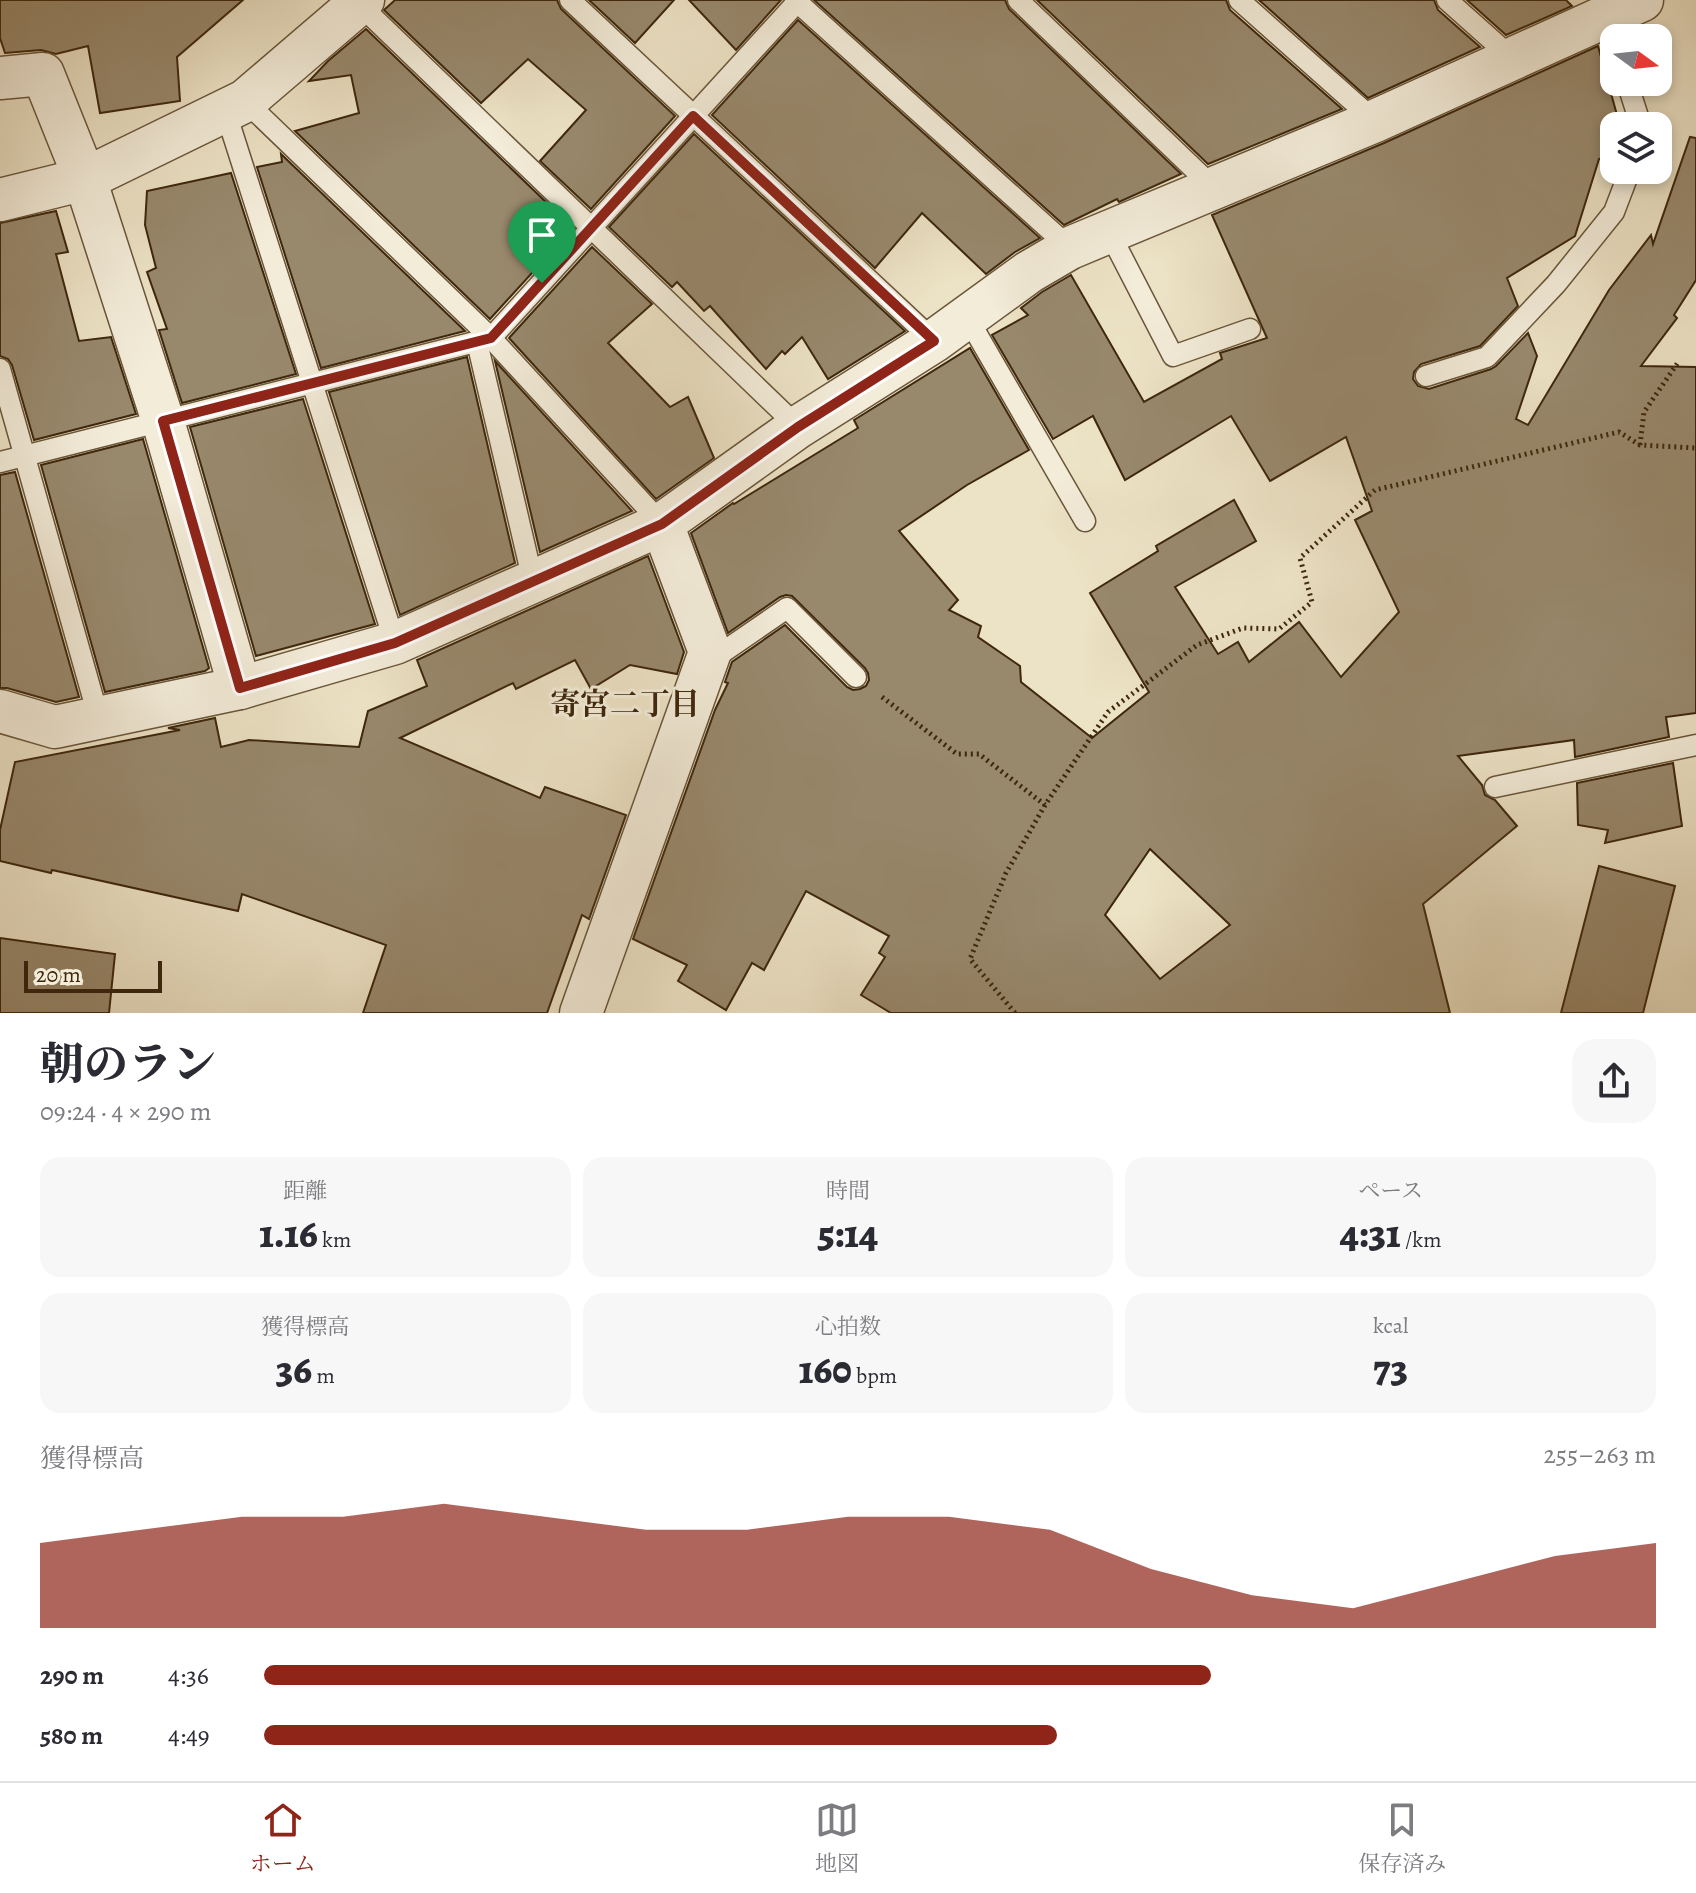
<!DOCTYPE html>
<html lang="ja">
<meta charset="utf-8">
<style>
:root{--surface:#fff;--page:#f7f7f7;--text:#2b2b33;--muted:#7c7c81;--line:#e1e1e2;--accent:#8f2418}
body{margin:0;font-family:Alegreya,"Noto Serif JP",serif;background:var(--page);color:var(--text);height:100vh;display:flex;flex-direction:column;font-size:30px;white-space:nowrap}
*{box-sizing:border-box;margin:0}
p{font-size:26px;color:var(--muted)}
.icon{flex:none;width:44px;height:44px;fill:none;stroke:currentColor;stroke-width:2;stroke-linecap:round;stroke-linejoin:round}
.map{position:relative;height:1013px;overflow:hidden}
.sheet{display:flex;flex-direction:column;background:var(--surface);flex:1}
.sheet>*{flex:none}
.needle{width:52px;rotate:105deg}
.fabs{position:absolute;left:1600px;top:24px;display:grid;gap:16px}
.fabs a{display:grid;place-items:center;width:72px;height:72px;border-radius:16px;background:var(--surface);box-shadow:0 4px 12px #0003;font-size:40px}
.scale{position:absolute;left:24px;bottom:20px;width:138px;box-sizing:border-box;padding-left:8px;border:4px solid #3e270c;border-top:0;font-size:22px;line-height:28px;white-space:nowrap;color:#3e270c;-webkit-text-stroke:6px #f3ecd9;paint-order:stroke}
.pin{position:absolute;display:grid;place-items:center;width:68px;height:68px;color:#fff;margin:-82px -34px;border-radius:50% 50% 50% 0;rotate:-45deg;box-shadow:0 0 8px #0007}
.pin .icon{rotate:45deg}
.round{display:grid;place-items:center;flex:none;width:84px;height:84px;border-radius:24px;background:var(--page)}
.overview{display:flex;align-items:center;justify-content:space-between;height:136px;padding:0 40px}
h1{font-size:44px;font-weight:800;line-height:60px}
.stats{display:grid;grid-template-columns:repeat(3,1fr);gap:12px;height:136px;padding:8px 40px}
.stats div{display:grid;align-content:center;border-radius:20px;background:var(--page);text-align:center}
.stats b{font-size:40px;font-weight:800}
.stats small{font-size:22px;font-weight:400}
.stats p{font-size:22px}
.chart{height:224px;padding:16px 40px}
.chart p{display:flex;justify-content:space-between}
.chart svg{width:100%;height:144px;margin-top:8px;fill:var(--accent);opacity:.7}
ul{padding:0 40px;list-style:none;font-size:26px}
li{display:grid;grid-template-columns:128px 96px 1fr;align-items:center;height:60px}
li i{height:20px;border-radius:10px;background:var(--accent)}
.tab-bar{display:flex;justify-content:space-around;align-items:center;height:112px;border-top:2px solid var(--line);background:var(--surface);font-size:22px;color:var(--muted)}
.tab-bar a{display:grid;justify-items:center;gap:4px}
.tab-bar .current{color:var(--accent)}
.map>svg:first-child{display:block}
.building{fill:#98886c;stroke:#3e270c;stroke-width:2;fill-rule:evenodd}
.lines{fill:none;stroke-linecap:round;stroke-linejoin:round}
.service-casing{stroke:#6a563a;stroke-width:23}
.minor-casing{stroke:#6a563a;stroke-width:45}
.path{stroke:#3e270c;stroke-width:5;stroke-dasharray:2 4;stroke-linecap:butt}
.service{stroke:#f3ecd9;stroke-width:20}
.minor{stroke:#f3ecd9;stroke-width:42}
.route-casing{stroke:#fff;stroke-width:16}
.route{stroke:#8f2418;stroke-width:10}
.labels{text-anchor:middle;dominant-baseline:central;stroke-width:6;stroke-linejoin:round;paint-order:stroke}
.neighbourhood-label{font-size:30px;font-weight:bold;fill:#3e270c;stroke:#f3ecd9}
</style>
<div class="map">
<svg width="1696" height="1013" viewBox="0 0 1696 1013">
<rect width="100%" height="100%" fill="#ece2c5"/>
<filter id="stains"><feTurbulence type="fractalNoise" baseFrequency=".0025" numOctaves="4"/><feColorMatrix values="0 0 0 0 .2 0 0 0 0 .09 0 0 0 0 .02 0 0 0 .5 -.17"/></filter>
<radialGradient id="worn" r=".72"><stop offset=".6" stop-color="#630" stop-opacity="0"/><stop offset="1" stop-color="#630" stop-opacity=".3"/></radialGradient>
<g class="building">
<polygon points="0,0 243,0 177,57 180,101 100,113 88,46 56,54 41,50 5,53 0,38"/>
<polygon points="395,0 557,0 561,9 675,116 591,209 540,161 586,110 528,59 481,103 384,10"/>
<polygon points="589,0 674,0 635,43"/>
<polygon points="689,0 781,0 736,50"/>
<polygon points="814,0 1005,0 1009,9 1181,174 1119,202 1117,199 1064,225"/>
<polygon points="1037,0 1226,0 1230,10 1342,109 1208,164"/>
<polygon points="1259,0 1434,0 1438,10 1480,47 1368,98"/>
<polygon points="1467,0 1566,0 1572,6 1506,35"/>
<polygon points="798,20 1040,238 1015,252 986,274 922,213 875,268 712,115"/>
<polygon points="366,29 573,228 490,319 295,131 359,113 351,75 309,81 328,61"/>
<path d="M1598,46L1620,126H1614V154L1599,159L1575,236L1507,278L1518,306L1480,346L1421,364L1414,372L1413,379L1418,386L1429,389L1491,369L1496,366L1528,333L1537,356L1516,419L1528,425L1609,290L1651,235L1653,244L1690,137L1696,138V280L1674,315L1677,318L1641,366L1696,367V713L1666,717L1669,737L1575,757L1574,740L1458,756L1482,785L1485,795L1495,800L1517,826L1423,904L1450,1013H891L861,995L885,957L879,953L889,936L806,891L764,970L752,963L726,1010L678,981L687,965L633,939L715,710L728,683L725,682L732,662L785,625L847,687L853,690L860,689L866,686L869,680L868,673L865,668L792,596L786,595L780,597L728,633L691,533L733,503L734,504L858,428L854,420L970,348L1029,450L967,485L899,531L958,600L949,610L981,626L978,637L1020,666L1021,682L1092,738L1149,692L1090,593L1158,551L1156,546L1234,500L1256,541L1175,587L1218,654L1238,642L1249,662L1299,622L1341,677L1399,612L1355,520L1372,511L1346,437L1270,481L1231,416L1125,480L1093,416L1053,439L992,335L1028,315L1021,308L1042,292L1071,275L1144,402L1222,359L1220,353L1267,338L1212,215L1384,143ZM1150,849L1230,925L1160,979L1105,915Z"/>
<polygon points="694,134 905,331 828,379 802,337 785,354 782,351 766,369 710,306 704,311 677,282 672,287 609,227"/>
<polygon points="281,154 465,331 321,368 257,167 282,162"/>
<polygon points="231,173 296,374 182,403 159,330 167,329 147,272 156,268 145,225 147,191"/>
<polygon points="56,211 68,252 56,254 79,341 111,337 136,414 34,440 12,365 8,359 0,356 0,223"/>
<polygon points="592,247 652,304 608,343 670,407 688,397 714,458 656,499 509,338"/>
<polygon points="467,357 515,563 400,615 329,392"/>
<polygon points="495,361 632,511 540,552"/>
<polygon points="303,399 375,624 256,656 190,427"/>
<polygon points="143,439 209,668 205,671 105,692 41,465"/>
<polygon points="15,472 79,697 56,702 7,688 0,688 0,475"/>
<polygon points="648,556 684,652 677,674 630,665 591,689 575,660 516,689 513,683 400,738 540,798 545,787 626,815 589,919 582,915 547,1013 363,1013 386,945 242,894 238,911 52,870 51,873 0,861 0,830 15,762 180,730 168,728 215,718 221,747 249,740 359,747 368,711 427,686 417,660"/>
<polygon points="1673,763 1682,826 1605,843 1608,830 1578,825 1577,783"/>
<polygon points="1599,866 1675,886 1643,1013 1561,1013"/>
<polygon points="0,938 115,954 109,1013 0,1013"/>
</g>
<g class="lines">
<g class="service-casing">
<g id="service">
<polyline points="570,0 934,341"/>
<polyline points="795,0 1070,248"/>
<polyline points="1018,0 1215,189"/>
<polyline points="1239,0 1375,121"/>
<polyline points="1447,0 1512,58"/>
<polyline points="359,4 798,427"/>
<polyline points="1627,82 1641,126"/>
<polyline points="245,101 491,338 662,524"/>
<polyline points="225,110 395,643"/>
<polyline points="1109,232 1173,356 1250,329"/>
<polyline points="967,317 1085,521"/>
<polyline points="477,342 533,581"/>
<polyline points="0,369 99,719"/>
<polyline points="1426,376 1487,357 1556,284 1614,212 1630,170"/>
<polyline points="0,462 491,338 799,0"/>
<polyline points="710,652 723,652 787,608 856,677"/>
<polyline points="1495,787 1696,745"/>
</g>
</g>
<g class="minor-casing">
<g id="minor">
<polyline points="0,78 43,74 85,179 163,421 240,688"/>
<polyline points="0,200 85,179 245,101 363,0"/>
<polyline points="0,711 55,727 240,688 395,643 662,524 798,427 934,341 1029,272 1070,248 1375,121 1642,0"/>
<polyline points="581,1013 710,652 662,524"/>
</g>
</g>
<g class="path">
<polyline points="1640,445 1644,412 1679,361"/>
<polyline points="882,697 957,754 979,754 1045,805"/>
<polyline points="1015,1013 970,959 1006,873 1045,805 1108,712 1197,645 1243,628 1279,629 1312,602 1300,558 1375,490 1619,432 1640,445 1696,448"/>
</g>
<use href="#service" class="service"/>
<use href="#minor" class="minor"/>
</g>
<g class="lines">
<g class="route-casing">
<polygon id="route" points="693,116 934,341 798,427 662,524 395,643 240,688 163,421 491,338"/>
</g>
<use href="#route" class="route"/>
</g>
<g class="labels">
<g class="neighbourhood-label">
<text x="625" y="704">寄宮二丁目</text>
</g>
</g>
<rect width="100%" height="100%" filter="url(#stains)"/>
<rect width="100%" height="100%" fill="url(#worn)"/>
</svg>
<div class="fabs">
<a><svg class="needle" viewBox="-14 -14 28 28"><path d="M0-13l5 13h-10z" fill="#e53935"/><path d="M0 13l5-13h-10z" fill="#7c7c81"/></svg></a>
<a><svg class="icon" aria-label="layers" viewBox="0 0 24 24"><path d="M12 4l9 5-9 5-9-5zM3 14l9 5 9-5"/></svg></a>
</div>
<div class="scale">20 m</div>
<div class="pin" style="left:542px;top:283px;background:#1e9e55"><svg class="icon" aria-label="arrive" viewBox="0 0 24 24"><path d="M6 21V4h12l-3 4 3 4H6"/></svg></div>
</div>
<section class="sheet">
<div class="overview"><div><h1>朝のラン</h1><p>09:24 · 4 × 290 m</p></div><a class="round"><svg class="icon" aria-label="share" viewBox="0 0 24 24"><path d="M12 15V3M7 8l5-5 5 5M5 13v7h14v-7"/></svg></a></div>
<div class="stats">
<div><p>距離</p><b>1.16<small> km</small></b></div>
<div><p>時間</p><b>5:14</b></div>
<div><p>ペース</p><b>4:31<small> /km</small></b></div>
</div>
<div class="stats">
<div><p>獲得標高</p><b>36<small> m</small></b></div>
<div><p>心拍数</p><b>160<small> bpm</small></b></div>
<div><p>kcal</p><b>73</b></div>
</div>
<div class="chart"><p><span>獲得標高</span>255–263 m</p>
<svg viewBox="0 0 160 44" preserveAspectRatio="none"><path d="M0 44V18L10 14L20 10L30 10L40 6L50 10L60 14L70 14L80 10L90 10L100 14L110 26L120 34L130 38L140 30L150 22L160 18V44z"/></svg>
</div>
<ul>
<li><b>290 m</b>4:36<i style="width:68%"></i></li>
<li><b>580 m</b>4:49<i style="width:57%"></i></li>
</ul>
</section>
<nav class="tab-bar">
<a class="current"><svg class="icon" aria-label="home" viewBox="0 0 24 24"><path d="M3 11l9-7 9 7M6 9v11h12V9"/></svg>ホーム</a>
<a><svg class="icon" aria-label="map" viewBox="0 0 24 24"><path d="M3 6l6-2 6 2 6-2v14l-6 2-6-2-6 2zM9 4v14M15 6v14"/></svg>地図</a>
<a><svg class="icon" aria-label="saved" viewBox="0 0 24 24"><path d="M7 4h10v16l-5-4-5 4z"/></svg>保存済み</a>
</nav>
